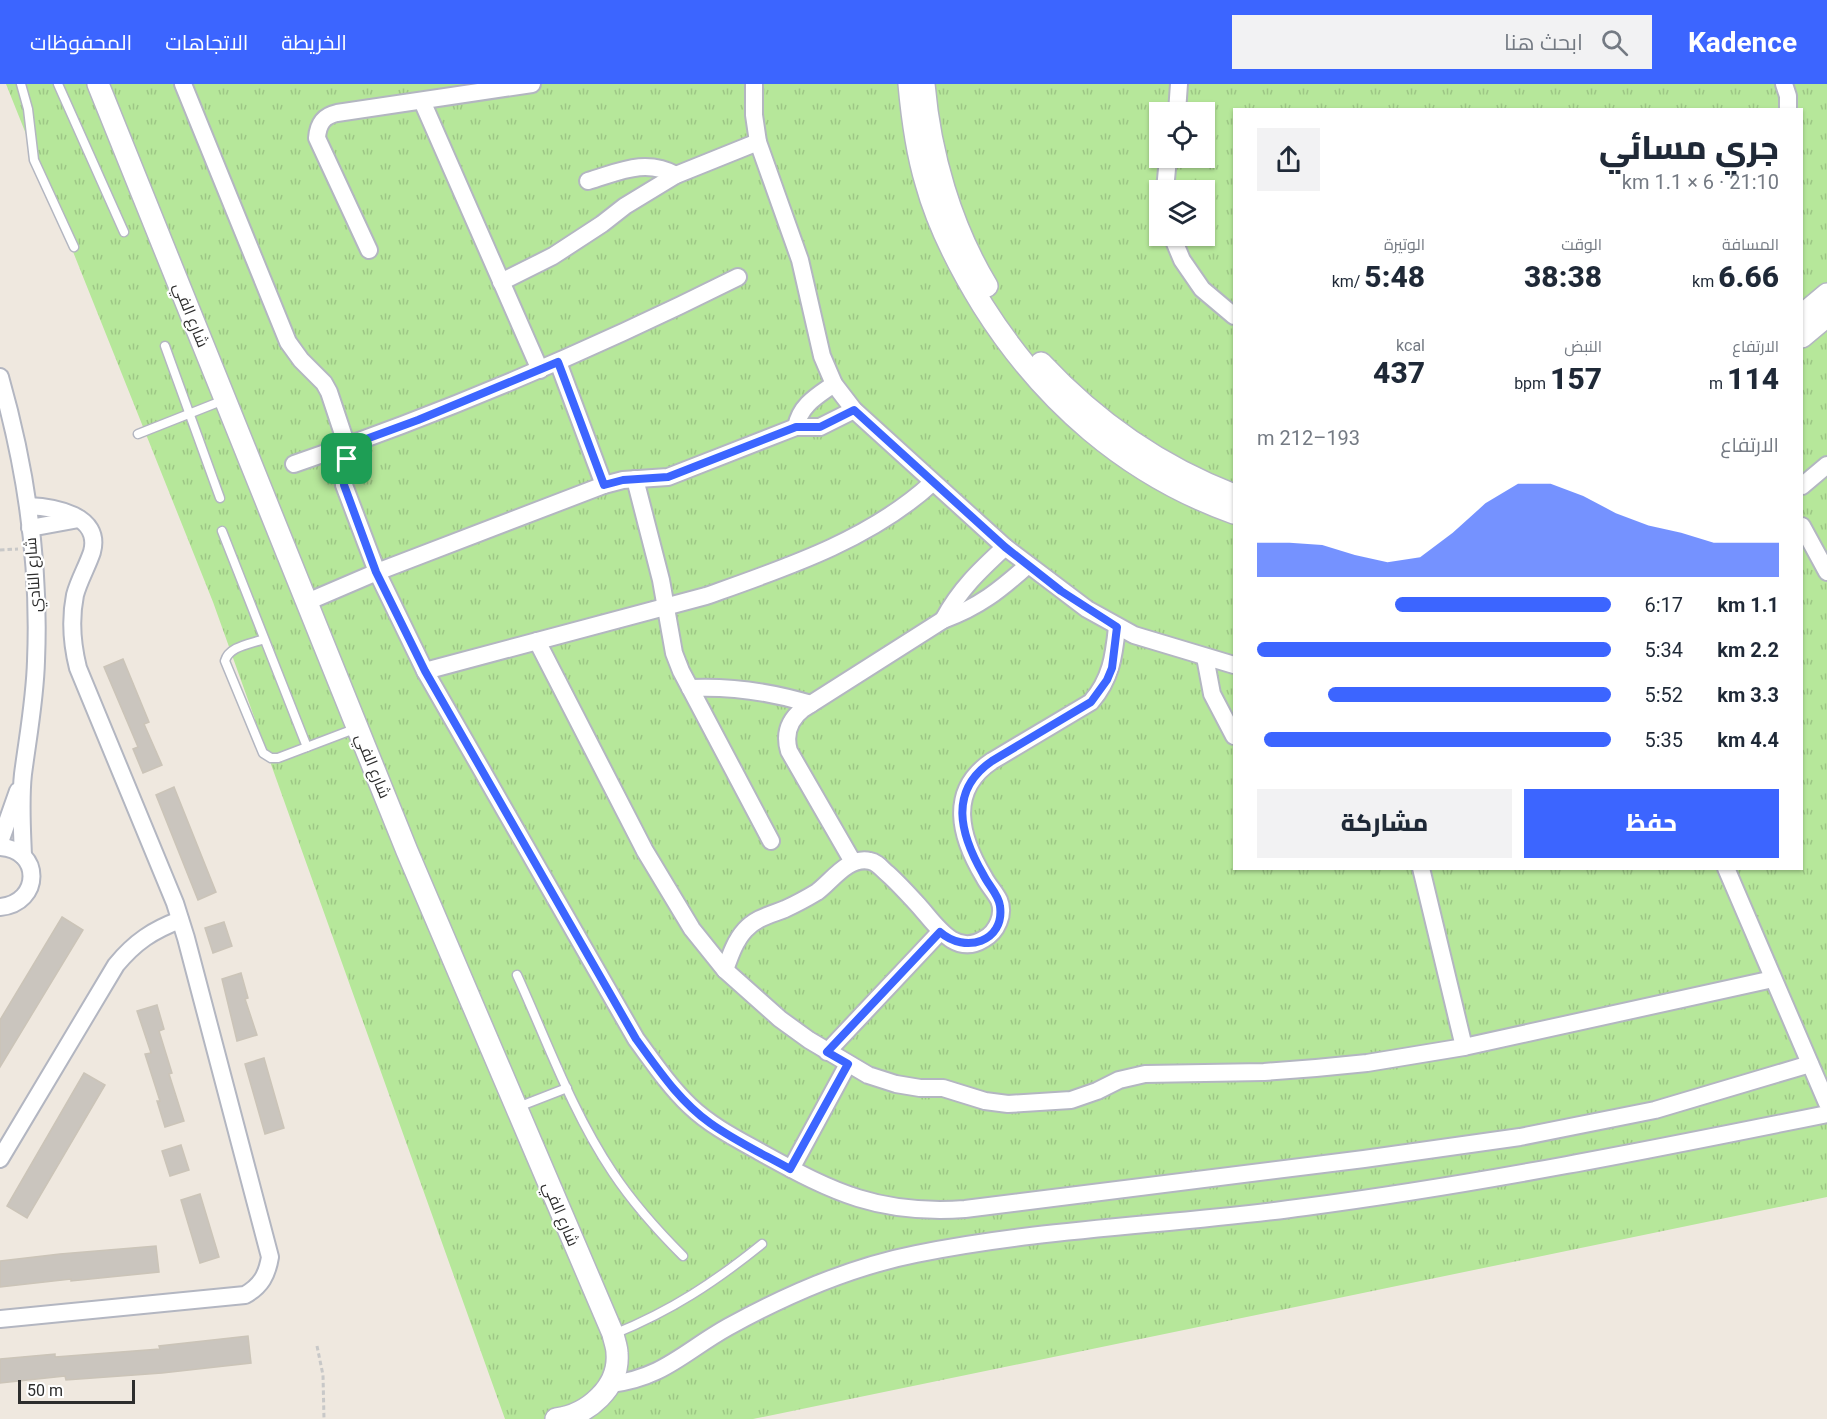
<!DOCTYPE html>
<html lang="ar">
<meta charset="utf-8">
<style>
:root{--surface:#fff;--page:#f2f2f3;--text:#1f2937;--muted:#747a83;--accent:#3c65ff}
body{margin:0;font-family:Roboto,Cairo,sans-serif;background:var(--page);color:var(--text);direction:rtl;height:100vh;display:flex;flex-direction:column;font-size:22px;white-space:nowrap}
*{box-sizing:border-box;margin:0}
p{font-size:20px;color:var(--muted)}
.icon{flex:none;width:33px;height:33px;fill:none;stroke:currentColor;stroke-width:2;stroke-linecap:round;stroke-linejoin:round}
.map{position:relative;flex:1;overflow:hidden;direction:ltr}
.drawer{position:absolute;left:1233px;top:24px;width:570px;height:762px;display:flex;flex-direction:column;background:var(--surface);border-radius:0px;box-shadow:0 2px 4px #0004;direction:rtl}
.drawer>*{flex:none}
.tools{position:absolute;left:1149px;top:18px;display:grid;gap:12px}
.tools a{display:grid;place-items:center;width:66px;height:66px;border-radius:0px;background:var(--surface);box-shadow:0 2px 4px #0004;font-size:30px}
.scale{position:absolute;left:18px;bottom:15px;width:117px;box-sizing:border-box;padding-left:6px;border:3px solid #2d2d2d;border-top:0;font-size:16px;line-height:21px;white-space:nowrap;color:#2d2d2d;-webkit-text-stroke:4px #fff;paint-order:stroke}
.pin{position:absolute;display:grid;place-items:center;width:51px;height:51px;color:#fff;margin:-26px;border-radius:12px;box-shadow:0 3px 9px #0006}
.round{display:grid;place-items:center;flex:none;width:63px;height:63px;border-radius:0px;background:var(--page)}
.headline{display:flex;align-items:center;justify-content:space-between;height:102px;padding:0 24px}
h1{font-size:33px;font-weight:800;line-height:45px}
.metrics{display:grid;grid-template-columns:repeat(3,1fr);gap:9px;height:102px;padding:6px 24px}
.metrics div{display:grid;align-content:center}
.metrics b{font-size:30px;font-weight:800}
.metrics small{font-size:16px;font-weight:400}
.metrics p{font-size:16px}
.chart{height:168px;padding:12px 24px}
.chart p{display:flex;justify-content:space-between}
.chart svg{width:100%;height:108px;margin-top:6px;fill:var(--accent);opacity:.7}
.action{display:flex;gap:12px;margin-top:auto;padding:12px 24px}
.action a{flex:1;height:69px;border-radius:0px;background:var(--accent);color:#fff;font-size:24px;font-weight:800;line-height:69px;text-align:center}
.action a+a{background:var(--page);color:var(--text)}
ul{padding:0 24px;list-style:none;font-size:20px}
li{display:grid;grid-template-columns:96px 72px 1fr;align-items:center;height:45px}
li i{height:15px;border-radius:8px;background:var(--accent)}
header{display:flex;align-items:center;gap:36px;box-sizing:border-box;height:84px;padding:0 30px;background:var(--accent);color:#fff}
header strong{font-size:28px}
nav{display:flex;gap:33px;margin-inline-start:auto;font-size:21px}
.search{width:420px;height:54px;background:var(--page);display:flex;align-items:center;gap:15px;box-sizing:border-box;padding:0 21px;border-radius:0px;color:var(--muted);font-size:22px}
.map>svg:first-child{display:block}
.grass{fill:url(#grass-tufts);fill-rule:evenodd}
.building{fill:#cac5be;stroke:#cbc4b8;stroke-width:1.5}
.lines{fill:none;stroke-linecap:round;stroke-linejoin:round}
.service-casing{stroke:#b3b6c1;stroke-width:11}
.minor-casing{stroke:#b3b6c1;stroke-width:20}
.tertiary-casing{stroke:#b3b6c1;stroke-width:24}
.path{stroke:#c8c8c8;stroke-width:3;stroke-dasharray:4.5 3;stroke-linecap:butt}
.service{stroke:#fff;stroke-width:8}
.minor{stroke:#fff;stroke-width:16}
.tertiary{stroke:#fff;stroke-width:21}
.route-casing{stroke:#fff;stroke-width:12}
.route{stroke:#3c65ff;stroke-width:8}
.labels{text-anchor:middle;dominant-baseline:central;stroke-width:4.5;stroke-linejoin:round;paint-order:stroke}
.street-label{font-size:16px;fill:#2d2d2d;stroke:#fff}
</style>
<header>
<strong>Kadence</strong>
<div class="search"><svg class="icon" aria-label="search" viewBox="0 0 24 24"><circle cx="10" cy="10" r="6"/><path d="M15 15l6 6"/></svg>ابحث هنا</div>
<nav><a>الخريطة</a><a>الاتجاهات</a><a>المحفوظات</a></nav>
</header>
<div class="map">
<svg width="1827" height="1335" viewBox="0 0 1827 1335">
<defs>
<pattern id="grass-tufts" width="24" height="20" patternUnits="userSpaceOnUse" patternTransform="scale(1.5)"><rect width="24" height="20" fill="#b6e79a"/><path d="M3 7l-1-3M5 7V3M7 7l1-3M15 17l-1-3M17 17v-4M19 17l1-3" fill="none" stroke="#9dc685"/></pattern>
</defs>
<rect width="100%" height="100%" fill="#efe8df"/>
<path class="grass" d="M6,0H1827V1113L753,1335H505L213,518ZM1234,26H1802V784H1234ZM1160,28H1204V74H1160ZM1160,106H1204V152H1160Z"/>
<g class="building">
<polygon points="123,575 149,638 144,640 162,681 143,689 133,665 138,663 104,583"/>
<polygon points="174,703 216,808 198,816 156,711"/>
<polygon points="62,833 83,846 0,983 0,936"/>
<polygon points="224,838 232,862 213,869 205,844"/>
<polygon points="241,889 248,914 245,915 257,951 237,957 222,895"/>
<polygon points="157,921 164,945 159,947 172,989 169,990 184,1037 165,1043 157,1017 160,1017 145,970 151,969 137,927"/>
<polygon points="264,974 284,1044 265,1050 245,980"/>
<polygon points="84,989 105,1001 27,1134 7,1122"/>
<polygon points="181,1061 189,1086 170,1092 162,1067"/>
<polygon points="200,1110 219,1173 200,1179 181,1116"/>
<polygon points="156,1162 159,1188 71,1197 71,1195 0,1203 0,1177 60,1170"/>
<polygon points="248,1252 251,1279 162,1289 66,1296 65,1292 0,1299 0,1275 55,1270 55,1273 160,1265 159,1262"/>
</g>
<g class="lines">
<g class="service-casing">
<g id="service">
<polyline points="21,0 28,25 34,76 74,163"/>
<polyline points="58,0 124,148"/>
<polyline points="165,262 220,414"/>
<polyline points="138,350 224,316"/>
<polyline points="222,447 307,663"/>
<path d="M264,555C251,560 229,562 225,577L263,669L271,674H278L357,644"/>
<path d="M517,891C547,957 572,1028 613,1089C633,1119 657,1146 683,1172"/>
<polyline points="518,1023 567,1004"/>
<path d="M614,1250C671,1227 715,1198 762,1160"/>
</g>
</g>
<g class="minor-casing">
<g id="minor">
<path d="M183,0L288,258L301,276L324,299L329,308L347,362V375L343,387L344,401L377,488L425,587L636,955C653,978 669,1002 690,1022C711,1042 737,1055 762,1069C834,1109 880,1131 965,1125L1364,1075L1520,1053L1655,1026L1810,980"/>
<polyline points="754,0 754,31 758,58 800,176 822,272 834,300 854,326 1005,463 1087,525 1134,551 1234,581"/>
<polyline points="1784,0 1788,12 1788,26"/>
<polyline points="422,17 540,286"/>
<polyline points="1177,28 1179,0"/>
<path d="M588,97C619,88 645,74 676,91"/>
<polyline points="1165,106 1168,74"/>
<polyline points="1172,152 1182,176 1202,205 1234,232"/>
<path d="M369,166L317,54C318,40 323,32 337,29L532,0"/>
<polyline points="501,198 553,172 602,140 625,122 676,91 758,58"/>
<polyline points="558,278 604,401"/>
<path d="M0,293C26,384 40,482 36,577C35,615 28,652 23,690C20,717 22,745 23,772"/>
<path d="M796,343C800,321 817,312 834,300"/>
<path d="M294,380C447,328 594,265 738,193"/>
<polyline points="635,395 661,496 674,569 681,587 771,757"/>
<polyline points="1802,402 1827,381"/>
<polyline points="1802,442 1827,488"/>
<polyline points="30,444 79,435"/>
<polyline points="307,518 377,488 604,401 623,396 668,393 796,343 820,343 854,326"/>
<path d="M943,536C960,505 979,487 1005,463"/>
<polyline points="537,557 645,767 692,845 725,886 780,935 809,956 868,991 896,1000 920,1004 943,1004 985,1017 1008,1020 1071,1016 1097,1007 1119,996 1145,990 1264,988 1316,984 1367,979 1464,963 1773,895"/>
<polyline points="1205,573 1212,610 1234,652"/>
<path d="M425,587L706,512C785,484 870,456 932,399"/>
<path d="M690,604C732,602 771,608 811,620"/>
<polyline points="0,758 18,707"/>
<path d="M0,763C42,765 42,819 0,823"/>
<path d="M853,778L789,667C784,650 789,636 803,625L943,536C979,523 1000,506 1028,481"/>
<polyline points="1421,784 1464,963"/>
<polyline points="1726,784 1827,1019"/>
<path d="M725,886C730,872 735,857 745,846C756,834 770,831 785,825C796,820 807,814 817,808C832,797 848,772 870,777C877,778 882,785 888,790C899,800 909,811 919,822C936,841 955,873 984,855C997,848 1005,830 999,816C995,808 988,801 984,793C960,753 947,707 992,677L1091,618C1111,595 1114,572 1117,543"/>
<polyline points="827,968 940,848"/>
<path d="M0,1075L116,881C135,858 153,846 180,836"/>
<polyline points="791,1085 848,980"/>
<path d="M0,1235L245,1211C261,1202 267,1191 270,1173L186,854L175,819L78,584C72,560 70,536 75,511C79,496 87,483 92,468C102,431 54,423 28,422"/>
<path d="M611,1300C663,1294 685,1267 728,1243C786,1211 850,1183 916,1170C1043,1144 1176,1141 1305,1123C1480,1100 1654,1065 1827,1030"/>
</g>
</g>
<g class="tertiary-casing">
<g id="tertiary">
<path d="M98,0L407,767L613,1250C614,1256 617,1263 617,1269C620,1303 588,1331 556,1335"/>
<path d="M909,0C912,33 916,66 926,99C938,143 959,183 983,222C1043,317 1127,391 1234,429"/>
<path d="M924,0C930,70 951,142 987,202"/>
<polyline points="1802,231 1827,210"/>
<polyline points="1802,253 1827,232"/>
<path d="M1041,279C1095,337 1161,383 1234,411"/>
</g>
</g>
<g class="path">
<polyline points="0,466 18,465"/>
<polyline points="317,1262 323,1291 324,1335"/>
</g>
<use href="#service" class="service"/>
<use href="#minor" class="minor"/>
<use href="#tertiary" class="tertiary"/>
</g>
<g class="lines">
<g class="route-casing">
<path id="route" d="M558,278L604,401L623,396L668,393L796,343H820L854,326L1005,463L1061,507L1117,543L1112,584L1107,596L1091,618L992,677C948,707 960,750 983,790C988,801 999,811 1000,822C1005,858 965,870 940,848L827,968L848,980L790,1085C763,1070 735,1057 710,1039C679,1017 658,985 636,955L425,587L376,488L344,401C340,387 349,376 347,362L418,336Z"/>
</g>
<use href="#route" class="route"/>
</g>
<g class="labels">
<g class="street-label">
<text transform="translate(191 231) rotate(68)">شارع الفي</text>
<text transform="translate(33 491) rotate(-94)">شارع النادي</text>
<text transform="translate(373 682) rotate(68)">شارع الفي</text>
<text transform="translate(561 1130) rotate(67)">شارع الفي</text>
</g>
</g>
</svg>
<div class="tools">
<a><svg class="icon" aria-label="locate" viewBox="0 0 24 24"><circle cx="12" cy="12" r="6"/><path d="M12 2v4M12 18v4M2 12h4M18 12h4"/></svg></a>
<a><svg class="icon" aria-label="layers" viewBox="0 0 24 24"><path d="M12 4l9 5-9 5-9-5zM3 14l9 5 9-5"/></svg></a>
</div>
<div class="scale">50 m</div>
<div class="pin" style="left:347px;top:375px;background:#1e9e55"><svg class="icon" aria-label="arrive" viewBox="0 0 24 24"><path d="M6 21V4h12l-3 4 3 4H6"/></svg></div>
<section class="drawer">
<div class="headline"><div><h1>جري مسائي</h1><p>21:10 · 6 × 1.1 km</p></div><a class="round"><svg class="icon" aria-label="share" viewBox="0 0 24 24"><path d="M12 15V3M7 8l5-5 5 5M5 13v7h14v-7"/></svg></a></div>
<div class="metrics">
<div><p>المسافة</p><b>6.66<small> km</small></b></div>
<div><p>الوقت</p><b>38:38</b></div>
<div><p>الوتيرة</p><b>5:48<small> /km</small></b></div>
</div>
<div class="metrics">
<div><p>الارتفاع</p><b>114<small> m</small></b></div>
<div><p>النبض</p><b>157<small> bpm</small></b></div>
<div><p>kcal</p><b>437</b></div>
</div>
<div class="chart"><p><span>الارتفاع</span>193–212 m</p>
<svg viewBox="0 0 160 44" preserveAspectRatio="none"><path d="M0 44V30L10 30L20 31L30 35L40 38L50 36L60 26L70 14L80 6L90 6L100 11L110 18L120 23L130 26L140 30L150 30L160 30V44z"/></svg>
</div>
<ul>
<li><b>1.1 km</b>6:17<i style="width:61%"></i></li>
<li><b>2.2 km</b>5:34<i style="width:100%"></i></li>
<li><b>3.3 km</b>5:52<i style="width:80%"></i></li>
<li><b>4.4 km</b>5:35<i style="width:98%"></i></li>
</ul>
<div class="action"><a>حفظ</a><a>مشاركة</a></div>
</section>
</div>
